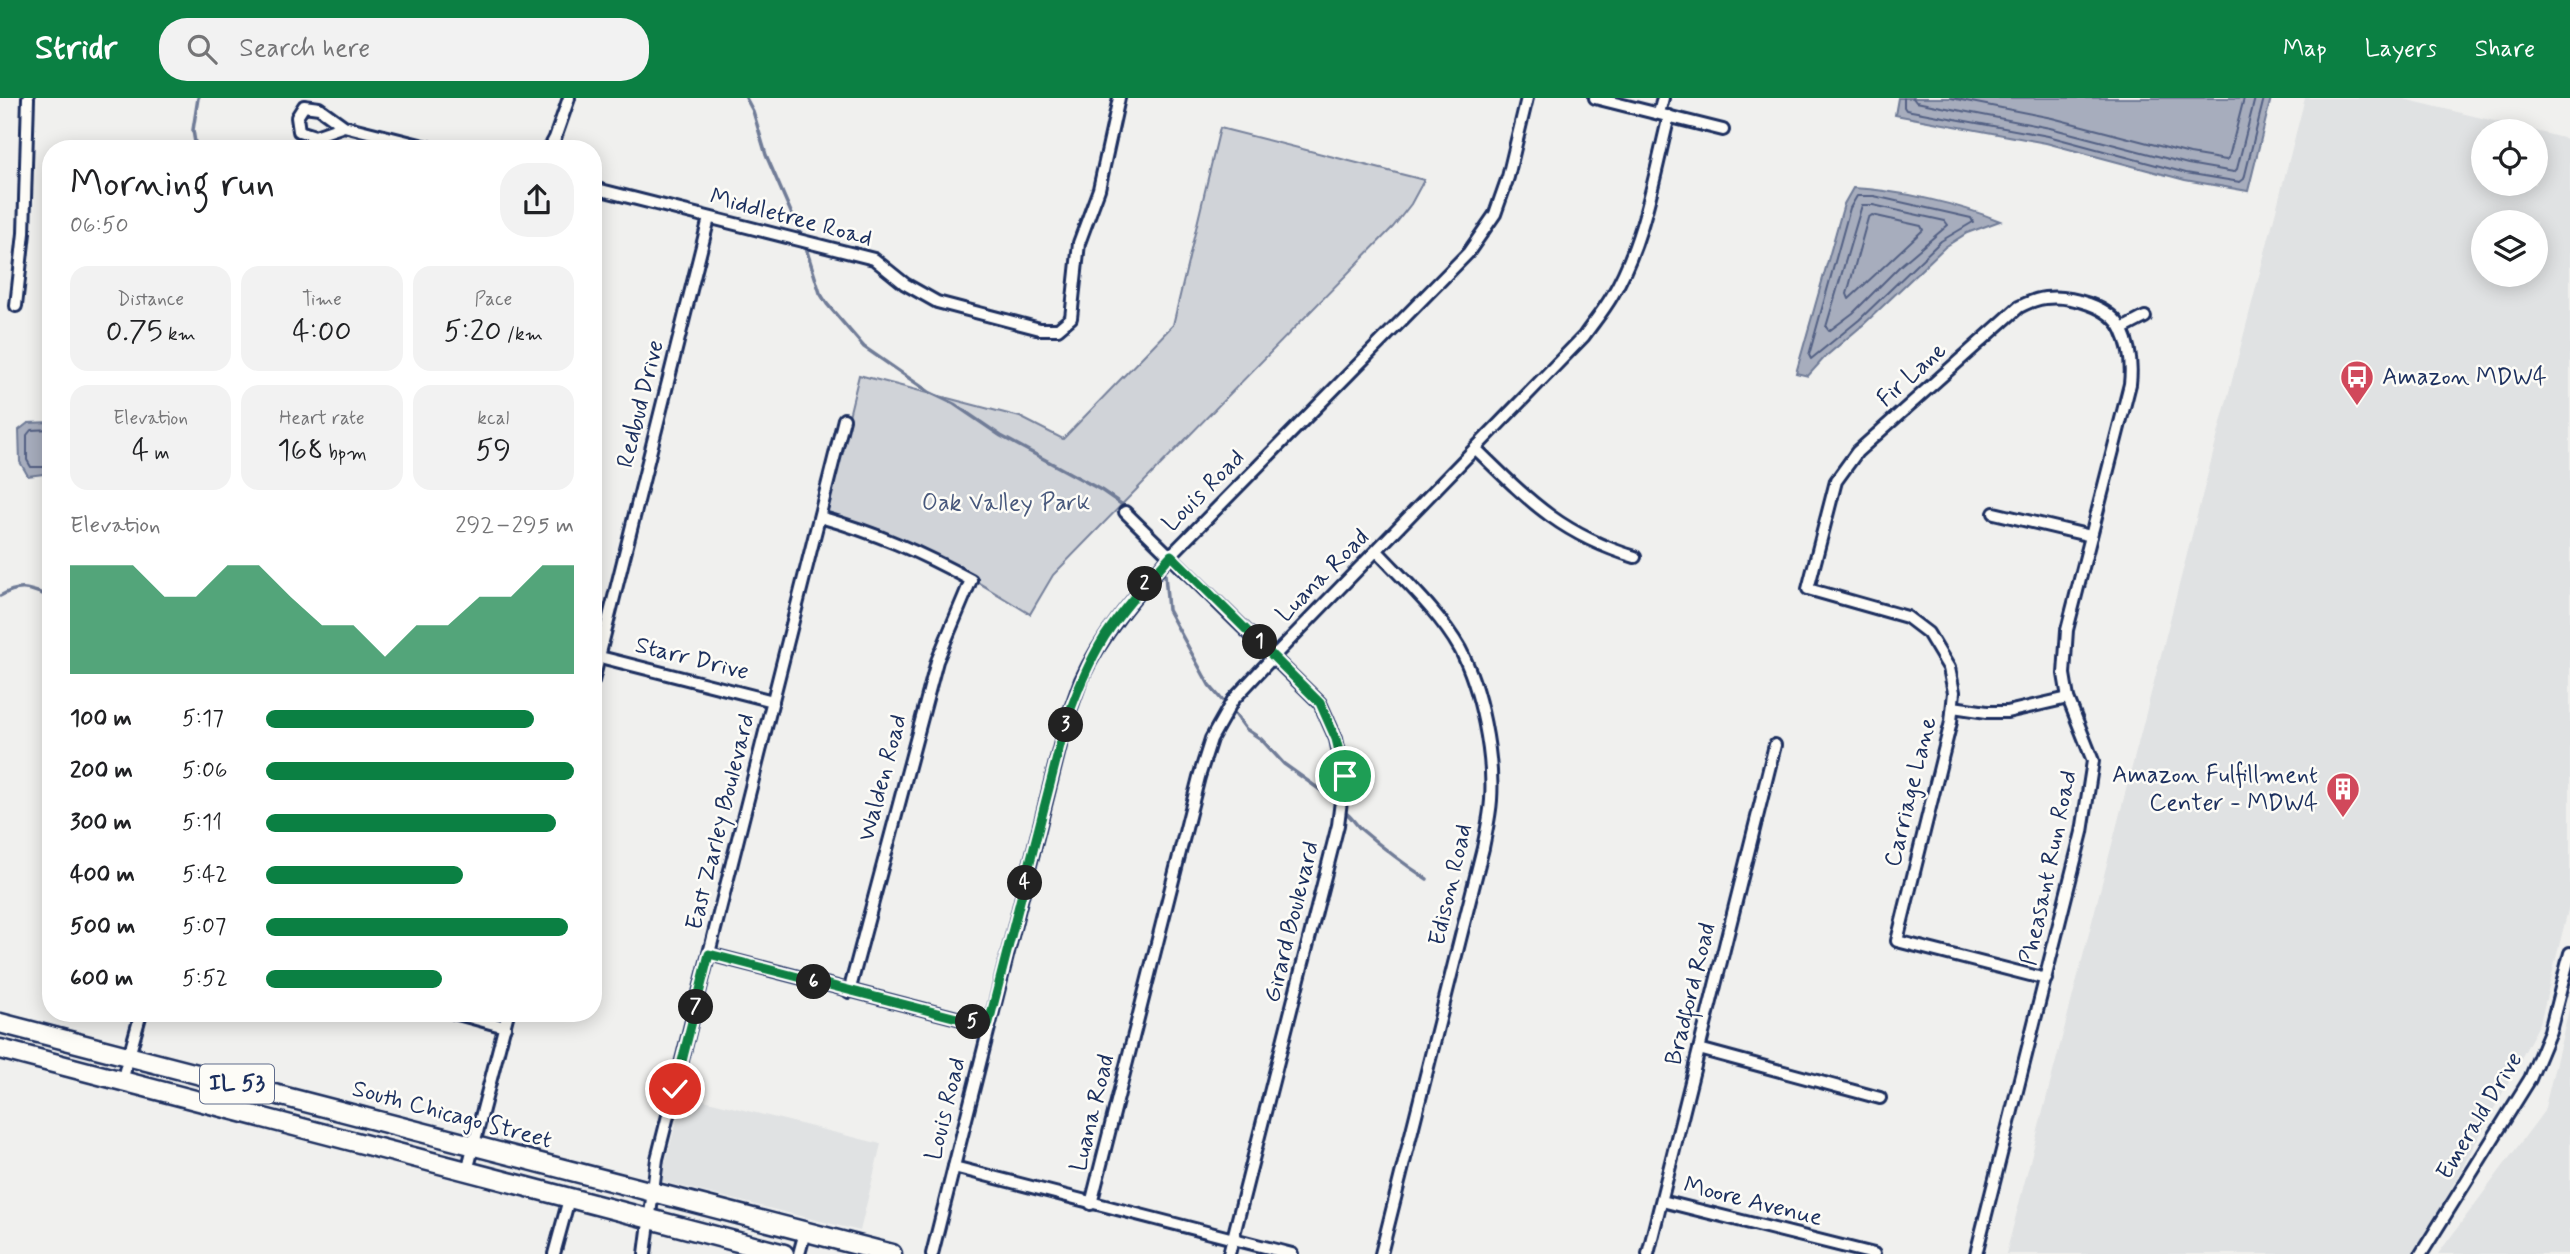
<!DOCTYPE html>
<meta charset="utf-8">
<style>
:root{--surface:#fff;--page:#f2f2f2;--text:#202124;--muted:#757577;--accent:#0b8043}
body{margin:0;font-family:Mynerve,sans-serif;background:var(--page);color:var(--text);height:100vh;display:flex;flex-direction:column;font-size:26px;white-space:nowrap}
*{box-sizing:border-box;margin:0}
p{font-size:23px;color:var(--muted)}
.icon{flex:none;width:38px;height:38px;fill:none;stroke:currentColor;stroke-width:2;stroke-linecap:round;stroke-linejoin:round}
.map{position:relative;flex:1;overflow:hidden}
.side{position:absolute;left:42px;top:42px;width:560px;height:882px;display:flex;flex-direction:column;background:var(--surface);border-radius:28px;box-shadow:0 4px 18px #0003}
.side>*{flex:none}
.buttons{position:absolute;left:2471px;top:21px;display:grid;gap:14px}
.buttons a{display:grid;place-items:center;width:77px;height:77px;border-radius:50%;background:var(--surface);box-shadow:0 4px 18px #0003;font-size:35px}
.pin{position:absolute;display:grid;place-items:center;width:60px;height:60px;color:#fff;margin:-30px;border:4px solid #fff;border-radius:50%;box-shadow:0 2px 7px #0007}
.km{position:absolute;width:35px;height:35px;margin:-18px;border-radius:50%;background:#222;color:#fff;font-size:19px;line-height:35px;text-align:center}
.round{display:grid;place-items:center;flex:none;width:74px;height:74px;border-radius:28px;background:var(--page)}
.headline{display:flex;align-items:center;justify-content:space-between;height:119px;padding:0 28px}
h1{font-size:38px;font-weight:600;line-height:52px}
.metrics{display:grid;grid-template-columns:repeat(3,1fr);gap:10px;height:119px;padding:7px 28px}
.metrics div{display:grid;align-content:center;border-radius:18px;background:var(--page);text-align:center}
.metrics b{font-size:30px;font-weight:600}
.metrics small{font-size:19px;font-weight:400}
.metrics p{font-size:19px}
.chart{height:196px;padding:14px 28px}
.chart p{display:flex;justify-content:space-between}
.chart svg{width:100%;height:126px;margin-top:7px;fill:var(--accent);opacity:.7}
ul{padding:0 28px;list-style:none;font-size:23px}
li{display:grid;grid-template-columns:112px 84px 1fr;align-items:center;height:52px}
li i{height:18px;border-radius:9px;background:var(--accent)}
header{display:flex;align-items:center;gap:42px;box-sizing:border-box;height:98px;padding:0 35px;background:var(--accent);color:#fff}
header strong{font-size:33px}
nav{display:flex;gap:38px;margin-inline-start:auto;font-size:24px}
.search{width:490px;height:63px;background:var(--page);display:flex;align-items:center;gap:18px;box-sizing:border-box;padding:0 24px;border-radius:28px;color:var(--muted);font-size:26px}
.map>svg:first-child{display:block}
.built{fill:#e0e2e3;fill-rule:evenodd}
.green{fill:#d0d3d8;stroke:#76819b;stroke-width:2}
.water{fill:#a7adbd;stroke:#6f7b97;stroke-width:2}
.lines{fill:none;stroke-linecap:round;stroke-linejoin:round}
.shore{stroke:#536184;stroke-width:2}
.stream{stroke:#6f7b97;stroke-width:3.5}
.minor-casing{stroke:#1b2f5e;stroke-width:16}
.primary-casing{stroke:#1b2f5e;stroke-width:23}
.minor{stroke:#fdfcf7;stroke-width:10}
.primary{stroke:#fdfcf7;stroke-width:18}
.route-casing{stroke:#fff;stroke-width:14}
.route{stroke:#0b8043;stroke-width:9}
.labels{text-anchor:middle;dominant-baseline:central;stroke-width:5;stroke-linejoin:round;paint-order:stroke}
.shield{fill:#fdfcf7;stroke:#5f6c8c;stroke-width:2}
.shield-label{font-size:23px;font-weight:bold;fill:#1b2f5e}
.street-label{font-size:24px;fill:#1b2f5e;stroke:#fdfcf7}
.poi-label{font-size:24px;fill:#1b2f5e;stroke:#fdfcf7;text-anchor:start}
.park-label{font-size:24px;fill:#48587c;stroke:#fdfcf7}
</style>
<header>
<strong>Stridr</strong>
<div class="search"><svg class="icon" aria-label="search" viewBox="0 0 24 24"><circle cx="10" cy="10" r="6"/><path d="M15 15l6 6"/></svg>Search here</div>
<nav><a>Map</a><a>Layers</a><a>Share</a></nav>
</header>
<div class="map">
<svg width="2570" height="1156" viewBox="0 0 2570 1156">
<rect width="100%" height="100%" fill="#f0f0ee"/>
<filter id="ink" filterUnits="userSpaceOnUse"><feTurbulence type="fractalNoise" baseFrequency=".0143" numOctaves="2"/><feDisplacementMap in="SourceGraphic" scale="14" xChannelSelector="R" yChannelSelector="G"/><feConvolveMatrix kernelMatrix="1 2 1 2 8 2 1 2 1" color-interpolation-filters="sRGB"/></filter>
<g filter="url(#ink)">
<g class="built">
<path d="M2305,0H2400L2535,33H2483V86H2536V33L2570,42V804L2540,925L2416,1156H2006ZM2483,124H2536V177H2483Z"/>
<polygon points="2570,907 2570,1156 2438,1156 2544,1013"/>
<polygon points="684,997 881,1046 860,1133 660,1083"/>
</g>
<polygon class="green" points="1220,30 1424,82 1411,106 1393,129 1053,477 1030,516 923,451 875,430 825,417 859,277 1020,319 1063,341 1173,227"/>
<g class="water">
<polygon points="1898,0 2271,0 2248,93 2185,82 2046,45 1895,17"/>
<path d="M1853,90C1898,92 1959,106 2000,123L1967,135L1945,149L1864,226L1825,259L1808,278L1796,275L1844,106Z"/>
<polygon points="51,324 51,375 28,378 20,364 19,332 28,325"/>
</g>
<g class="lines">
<g class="shore">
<polyline points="1904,0 1904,9 1906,12 2048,38 2186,75 2240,84 2244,81 2264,0"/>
<polyline points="1913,0 1916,4 2050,30 2188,66 2234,74 2237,71 2255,0"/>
<polyline points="1951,0 2052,20 2190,56 2226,62 2229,59 2244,0"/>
<polygon points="1857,98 1874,98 1971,120 1973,124 1941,143 1859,222 1811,261 1809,257 1850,110"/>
<polygon points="1862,107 1873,107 1945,123 1948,127 1901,167 1853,215 1829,233 1826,229"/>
<polygon points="1872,117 1921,128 1923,132 1849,201 1847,196 1868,120"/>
<polyline points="51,331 31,332 27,337 27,362 31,369 51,369"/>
</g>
<g class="stream">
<polyline points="746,0 753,13 766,57 800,135"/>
<polyline points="196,51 193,32 198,0"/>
<polyline points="805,147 820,195 827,206 864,249 929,294 954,306 1001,338 1101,392 1127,410"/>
<polyline points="1165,476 1168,512 1209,587 1222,602"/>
<path d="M0,498C21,486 29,491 51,499"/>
<polyline points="1232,612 1246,631 1261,641 1284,666 1337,704"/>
<path d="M1343,713C1351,717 1355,726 1362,732C1383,750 1404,766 1427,781"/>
</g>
<g class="minor-casing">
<g id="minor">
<polyline points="1595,0 1723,32"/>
<polyline points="1659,15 1663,0"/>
<polyline points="344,28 315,38 299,33 297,19 304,8 319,10 344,28 436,51"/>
<polyline points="549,51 555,40 569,0"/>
<polyline points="593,90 874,161 905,186 937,204 1040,231 1058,231 1071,220 1079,145 1099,91 1119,0"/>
<polyline points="16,208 24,135 28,0"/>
<polyline points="2122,231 2145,219"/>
<path d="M1476,351C1529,403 1562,437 1635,459"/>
<polyline points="1125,414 1320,605 1336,641 1344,679 1338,727 1229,1156"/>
<polyline points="1994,415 2091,438"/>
<path d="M820,419C876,435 920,454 971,482L937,563L849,894"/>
<path d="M1377,453C1406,484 1439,514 1460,551C1481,591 1494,657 1491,702C1490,718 1486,734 1483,750L1381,1156"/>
<polyline points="600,559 773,603"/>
<polyline points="593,583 709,120"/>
<polyline points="1953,609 1987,614 2007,614 2068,600"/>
<polyline points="709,856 988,928"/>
<polyline points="454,915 505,929"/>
<polyline points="1699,951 1880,1000"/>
<polyline points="122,983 141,915"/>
<polyline points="954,1069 1292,1156"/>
<polyline points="467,1073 508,915"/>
<polyline points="1662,1103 1874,1156"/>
<path d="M1091,1106L1199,679L1211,641L1233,602L1274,558L1584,238C1593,225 1604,212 1612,198C1644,144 1654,78 1669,18"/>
<polyline points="554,1156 569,1101"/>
<polyline points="645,1156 657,1061 844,321"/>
<polyline points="799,1156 805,1134"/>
<path d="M932,1156L1066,624C1071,610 1076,596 1081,582C1103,534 1137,496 1171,457L1468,155L1495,116L1508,79L1527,0"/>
<polyline points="1648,1156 1775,647"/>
<path d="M1976,1156L2082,734L2093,663L2068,600L2064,576L2067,532L2130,286C2132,268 2130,249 2122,232C2111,208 2070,197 2045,200C2035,201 2027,205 2019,209L1857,354L1836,383L1808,491L1907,519L1928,535L1949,570L1954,594L1951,624L1897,843L2046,881"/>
<polyline points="2421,1156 2530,981 2550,933 2570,855"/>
</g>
</g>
<g class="primary-casing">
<g id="primary">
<polyline points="0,925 892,1156"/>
<polyline points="0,951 784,1156"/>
</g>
</g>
<use href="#minor" class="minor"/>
<use href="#primary" class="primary"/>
</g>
</g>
<g class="lines" filter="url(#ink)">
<g class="route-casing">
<path id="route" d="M675,991L709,856L988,928L1066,624C1077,594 1088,565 1105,538C1124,509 1148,483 1171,457L1320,605L1336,641L1345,678"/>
</g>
<use href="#route" class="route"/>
</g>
<defs>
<g id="bus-pin" transform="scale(1.75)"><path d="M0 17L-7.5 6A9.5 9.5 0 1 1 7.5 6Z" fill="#d1495b" stroke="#fdfcf7"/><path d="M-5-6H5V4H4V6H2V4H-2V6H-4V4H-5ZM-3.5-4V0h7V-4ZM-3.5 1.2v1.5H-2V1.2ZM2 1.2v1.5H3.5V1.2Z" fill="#fff"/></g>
<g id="building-pin" transform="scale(1.75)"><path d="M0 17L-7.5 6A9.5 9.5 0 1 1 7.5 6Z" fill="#d1495b" stroke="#fdfcf7"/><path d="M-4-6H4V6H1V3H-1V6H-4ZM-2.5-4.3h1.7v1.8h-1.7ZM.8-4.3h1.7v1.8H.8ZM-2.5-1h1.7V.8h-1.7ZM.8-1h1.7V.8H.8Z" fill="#fff"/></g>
</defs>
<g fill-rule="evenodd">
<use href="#bus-pin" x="2357" y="279"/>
<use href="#building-pin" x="2343" y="691"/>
</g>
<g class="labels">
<rect class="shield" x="200" y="966.5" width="74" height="39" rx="5"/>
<g class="shield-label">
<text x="237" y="986">IL 53</text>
</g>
<g class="street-label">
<text transform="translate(791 120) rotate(15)">Middletree Road</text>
<text transform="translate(1912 277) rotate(-42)">Fir Lane</text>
<text transform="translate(641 306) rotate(-76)">Redbud Drive</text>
<text transform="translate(1204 393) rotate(-45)">Louis Road</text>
<text transform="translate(1323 478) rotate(-45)">Luana Road</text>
<text transform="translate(692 561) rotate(14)">Starr Drive</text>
<text transform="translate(883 680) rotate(-75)">Walden Road</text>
<text transform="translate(1911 694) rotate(-76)">Carriage Lane</text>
<text transform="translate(721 724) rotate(-76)">East Zarley Boulevard</text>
<text transform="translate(2049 770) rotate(-78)">Pheasant Run Road</text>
<text transform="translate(1451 787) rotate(-77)">Edison Road</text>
<text transform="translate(1292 824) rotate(-76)">Girard Boulevard</text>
<text transform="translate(1691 896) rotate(-76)">Bradford Road</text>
<text transform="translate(946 1011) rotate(-76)">Louis Road</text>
<text transform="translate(1093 1015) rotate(-76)">Luana Road</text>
<text transform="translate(452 1017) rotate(15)">South Chicago Street</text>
<text transform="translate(2480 1018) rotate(-59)">Emerald Drive</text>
<text transform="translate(1753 1104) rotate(14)">Moore Avenue</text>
</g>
<g class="poi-label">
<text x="2382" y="279">Amazon MDW4</text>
<text x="2318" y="677" text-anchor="end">Amazon Fulfillment<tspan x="2318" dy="28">Center - MDW4</tspan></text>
</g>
<g class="park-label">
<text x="1006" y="405">Oak Valley Park</text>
</g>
</g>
</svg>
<div class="buttons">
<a><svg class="icon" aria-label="locate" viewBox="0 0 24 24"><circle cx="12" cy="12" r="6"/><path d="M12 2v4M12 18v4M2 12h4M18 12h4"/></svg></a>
<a><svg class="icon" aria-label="layers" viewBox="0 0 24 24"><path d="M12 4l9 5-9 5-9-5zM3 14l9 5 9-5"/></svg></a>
</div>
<div class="pin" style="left:1345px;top:678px;background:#1e9e55"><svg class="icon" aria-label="arrive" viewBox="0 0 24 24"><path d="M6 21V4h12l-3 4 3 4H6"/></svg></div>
<div class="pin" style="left:675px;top:991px;background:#d93025"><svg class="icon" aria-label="check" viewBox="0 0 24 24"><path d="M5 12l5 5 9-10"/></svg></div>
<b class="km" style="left:1260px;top:544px">1</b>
<b class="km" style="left:1145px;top:486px">2</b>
<b class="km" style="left:1066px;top:627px">3</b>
<b class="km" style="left:1025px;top:785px">4</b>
<b class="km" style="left:973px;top:924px">5</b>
<b class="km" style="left:814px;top:884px">6</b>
<b class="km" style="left:696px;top:909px">7</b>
<section class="side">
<div class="headline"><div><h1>Morning run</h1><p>06:50</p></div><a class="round"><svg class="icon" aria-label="share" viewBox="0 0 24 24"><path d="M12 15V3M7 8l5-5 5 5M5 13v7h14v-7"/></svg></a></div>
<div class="metrics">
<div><p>Distance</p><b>0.75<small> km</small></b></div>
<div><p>Time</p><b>4:00</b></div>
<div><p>Pace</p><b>5:20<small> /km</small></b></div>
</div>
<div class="metrics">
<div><p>Elevation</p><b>4<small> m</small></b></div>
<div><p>Heart rate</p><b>168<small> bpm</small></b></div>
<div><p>kcal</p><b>59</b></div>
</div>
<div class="chart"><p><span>Elevation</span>292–295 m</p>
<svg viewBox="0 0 160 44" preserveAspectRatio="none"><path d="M0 44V6L10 6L20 6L30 17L40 17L50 6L60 6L70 17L80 27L90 27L100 38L110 27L120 27L130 17L140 17L150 6L160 6V44z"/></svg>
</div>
<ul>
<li><b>100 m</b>5:17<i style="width:87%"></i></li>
<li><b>200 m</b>5:06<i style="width:100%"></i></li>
<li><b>300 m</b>5:11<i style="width:94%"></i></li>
<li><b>400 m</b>5:42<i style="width:64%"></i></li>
<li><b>500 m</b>5:07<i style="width:98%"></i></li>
<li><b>600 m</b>5:52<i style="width:57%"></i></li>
</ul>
</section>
</div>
